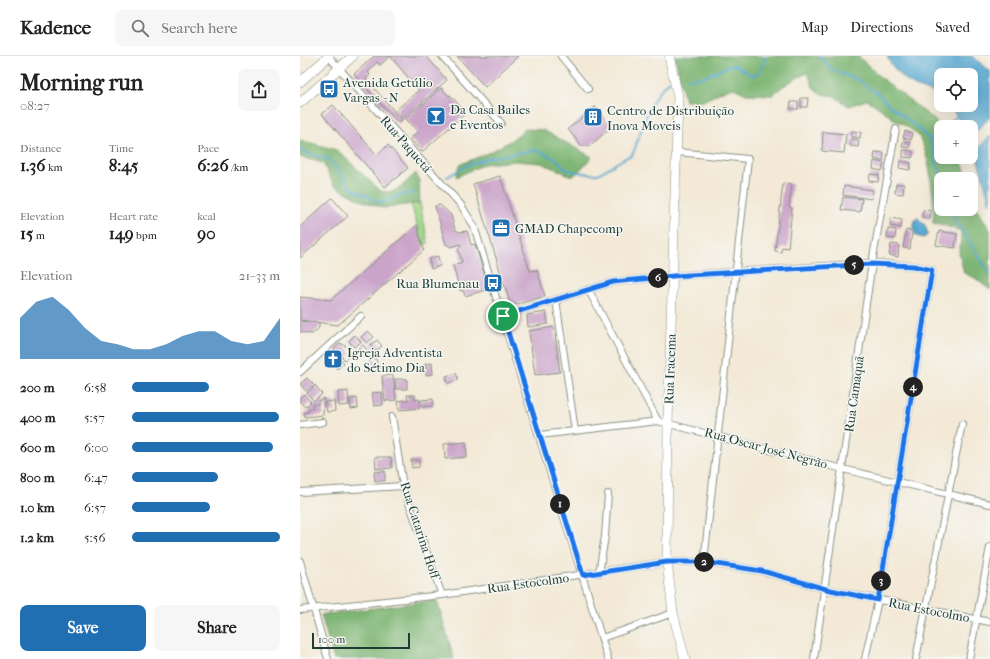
<!DOCTYPE html>
<meta charset="utf-8">
<style>
:root{--surface:#fff;--page:#f6f6f6;--text:#222;--muted:#767676;--line:#e0e0e0;--accent:#1f6fb2}
body{margin:0;font-family:"IM FELL French Canon",serif;background:var(--page);color:var(--text);height:100vh;display:flex;flex-direction:column;font-size:15px;white-space:nowrap}
*{box-sizing:border-box;margin:0}
p{font-size:13px;color:var(--muted)}
.icon{flex:none;width:22px;height:22px;fill:none;stroke:currentColor;stroke-width:2;stroke-linecap:round;stroke-linejoin:round}
.map{position:relative;flex:1;overflow:hidden}
.side{display:flex;flex-direction:column;background:var(--surface);width:300px}
.side>*{flex:none}
.controls{position:absolute;left:634px;top:12px;display:grid;gap:8px}
.controls a{display:grid;place-items:center;width:44px;height:44px;border-radius:8px;background:var(--surface);box-shadow:0 4px 16px #0002;font-size:20px}
.scale{position:absolute;left:12px;bottom:10px;width:98px;box-sizing:border-box;padding-left:4px;border:2px solid #1f3d34;border-top:0;font-size:11px;line-height:14px;white-space:nowrap;color:#1f3d34;-webkit-text-stroke:3px #f6f6f2;paint-order:stroke}
.pin{position:absolute;display:grid;place-items:center;width:34px;height:34px;color:#fff;margin:-17px;border:2px solid #fff;border-radius:50%;box-shadow:0 1px 4px #0007}
.km{position:absolute;width:20px;height:20px;margin:-10px;border-radius:50%;background:#222;color:#fff;font-size:11px;line-height:20px;text-align:center}
.round{display:grid;place-items:center;flex:none;width:42px;height:42px;border-radius:8px;background:var(--page)}
.headline{display:flex;align-items:center;justify-content:space-between;height:68px;padding:0 20px}
h1{font-size:22px;font-weight:700;line-height:30px}
.stats{display:grid;grid-template-columns:repeat(3,1fr);gap:6px;height:68px;padding:4px 20px}
.stats div{display:grid;align-content:center}
.stats b{font-size:17px;font-weight:700}
.stats small{font-size:11px;font-weight:400}
.stats p{font-size:11px}
.chart{height:112px;padding:8px 20px}
.chart p{display:flex;justify-content:space-between}
.chart svg{width:100%;height:72px;margin-top:4px;fill:var(--accent);opacity:.7}
.action{display:flex;gap:8px;margin-top:auto;padding:8px 20px}
.action a{flex:1;height:46px;border-radius:8px;background:var(--accent);color:#fff;font-size:16px;font-weight:700;line-height:46px;text-align:center}
.action a+a{background:var(--page);color:var(--text)}
ul{padding:0 20px;list-style:none;font-size:13px}
li{display:grid;grid-template-columns:64px 48px 1fr;align-items:center;height:30px}
li i{height:10px;border-radius:5px;background:var(--accent)}
header{display:flex;align-items:center;gap:24px;box-sizing:border-box;height:56px;padding:0 20px;background:var(--surface);border-bottom:1px solid var(--line)}
header strong{font-size:19px}
nav{display:flex;gap:22px;margin-inline-start:auto;font-size:14px}
.search{width:280px;height:36px;background:var(--page);display:flex;align-items:center;gap:10px;box-sizing:border-box;padding:0 14px;border-radius:8px;color:var(--muted);font-size:15px}
main{display:flex;flex:1;min-height:0}
.map>svg:first-child{display:block}
.green{fill:#9fd587;stroke:#5f895e}
.forest{fill:#7fb674;stroke:#4f7a54}
.water{fill:#56a7d1;stroke:#3a7282}
.lines{fill:none;stroke-linecap:round;stroke-linejoin:round}
.stream{stroke:#56a7d1;stroke-width:2}
.building{fill:#cba4ca}
.street-casing{stroke:#899385;stroke-width:8}
.secondary-casing{stroke:#899385;stroke-width:10}
.street{stroke:#fff;stroke-width:6}
.secondary{stroke:#fff;stroke-width:9}
.route-casing{stroke:#fff;stroke-width:8}
.route{stroke:#1a73e8;stroke-width:5}
.labels{text-anchor:middle;dominant-baseline:central;stroke-width:3;stroke-linejoin:round;paint-order:stroke}
.poi-label{font-size:13px;fill:#1f3d34;stroke:#f6f6f2;text-anchor:start}
.street-label{font-size:13px;fill:#1f3d34;stroke:#f6f6f2}
</style>
<header>
<strong>Kadence</strong>
<div class="search"><svg class="icon" aria-label="search" viewBox="0 0 24 24"><circle cx="10" cy="10" r="6"/><path d="M15 15l6 6"/></svg>Search here</div>
<nav><a>Map</a><a>Directions</a><a>Saved</a></nav>
</header>
<main>
<section class="side">
<div class="headline"><div><h1>Morning run</h1><p>08:27</p></div><a class="round"><svg class="icon" aria-label="share" viewBox="0 0 24 24"><path d="M12 15V3M7 8l5-5 5 5M5 13v7h14v-7"/></svg></a></div>
<div class="stats">
<div><p>Distance</p><b>1.36<small> km</small></b></div>
<div><p>Time</p><b>8:45</b></div>
<div><p>Pace</p><b>6:26<small> /km</small></b></div>
</div>
<div class="stats">
<div><p>Elevation</p><b>15<small> m</small></b></div>
<div><p>Heart rate</p><b>149<small> bpm</small></b></div>
<div><p>kcal</p><b>90</b></div>
</div>
<div class="chart"><p><span>Elevation</span>21–33 m</p>
<svg viewBox="0 0 160 44" preserveAspectRatio="none"><path d="M0 44V19L10 9L20 6L30 14L40 25L50 33L60 35L70 38L80 38L90 35L100 30L110 27L120 27L130 33L140 35L150 33L160 19V44z"/></svg>
</div>
<ul>
<li><b>200 m</b>6:58<i style="width:52%"></i></li>
<li><b>400 m</b>5:57<i style="width:99%"></i></li>
<li><b>600 m</b>6:00<i style="width:95%"></i></li>
<li><b>800 m</b>6:47<i style="width:58%"></i></li>
<li><b>1.0 km</b>6:57<i style="width:53%"></i></li>
<li><b>1.2 km</b>5:56<i style="width:100%"></i></li>
</ul>
<div class="action"><a>Save</a><a>Share</a></div>
</section>
<div class="map">
<svg width="690" height="603" viewBox="0 0 690 603">
<rect width="100%" height="100%" fill="#f6f6f2"/>
<filter id="ink" filterUnits="userSpaceOnUse"><feTurbulence type="fractalNoise" baseFrequency=".025" numOctaves="2"/><feDisplacementMap in="SourceGraphic" scale="8" xChannelSelector="R" yChannelSelector="G"/><feConvolveMatrix kernelMatrix="1 2 1 2 8 2 1 2 1" color-interpolation-filters="sRGB"/></filter>
<filter id="wash" filterUnits="userSpaceOnUse"><feTurbulence type="fractalNoise" baseFrequency=".012" numOctaves="4" result="noise"/><feDisplacementMap in="SourceGraphic" scale="16" xChannelSelector="R" yChannelSelector="G"/><feGaussianBlur stdDeviation="0.9" result="paint"/><feColorMatrix in="noise" values="0 0 0 0 0 0 0 0 0 0 0 0 0 0 0 0 0 1.4 0 .05"/><feComposite in="paint" operator="in"/></filter>
<g filter="url(#wash)">
<rect width="100%" height="100%" fill="#f3e9d6"/>
<polygon class="green" points="120,147 128,187 123,190 111,148"/>
<g class="forest">
<path d="M375,0H558L580,21L642,70L641,101H660L668,123H641V153H671V132L678,154L690,174V234L675,222L664,217L659,196L661,184V175L640,168L633,167C635,147 630,94 617,78C610,71 599,67 591,61C582,54 576,48 566,44L549,50L534,40L521,38L513,31L508,17C497,21 481,30 473,39L446,38L434,32L423,35L403,45H385Z"/>
<path d="M225,73L243,74L292,101L276,118L272,120L241,107L215,105L184,108L156,121L159,109C183,99 206,91 225,73Z"/>
<path d="M0,84L37,94L81,135C95,140 106,126 116,117L119,125L120,147L83,152L60,144L34,129L23,107L0,101Z"/>
<polygon points="137,544 154,603 34,603 21,559"/>
</g>
<g class="water">
<path d="M587,0H672L690,15V61L677,75L671,74V71H665L648,49H671V19H641V42C633,35 624,34 615,30C605,25 590,10 587,0Z"/>
<polygon points="690,80 690,148 676,97 679,91"/>
<path d="M617,161L625,169L628,178L624,182L616,180C613,175 613,164 617,161Z"/>
</g>
<g class="lines">
<g class="stream">
<polyline points="519,0 533,14 558,24 577,37 589,49 617,71 629,83 642,123"/>
<polyline points="386,23 404,21 428,10 435,9 453,20 460,16 466,0"/>
<polyline points="646,71 657,60"/>
<polyline points="629,83 641,76"/>
<polyline points="0,93 5,97 29,103 51,132 79,146 82,147 102,138 115,137"/>
<path d="M147,121L168,109L188,102L236,94L256,103L267,114L289,118H298L327,101L331,100C336,94 335,90 338,83C346,62 351,39 370,25"/>
<polyline points="651,153 654,162 690,218"/>
</g>
</g>
<g id="blocks">
<g class="building">
<polygon points="74,0 126,0 147,24 103,63 96,54 119,34 90,0 80,9 77,6 68,16 70,19 66,23 102,64 98,67 54,18"/>
<polygon points="157,0 218,0 185,31"/>
<polygon points="141,32 149,40 150,39 166,57 122,96 110,83 118,76 106,63"/>
<polygon points="501,42 508,42 507,51 501,51"/>
<polygon points="491,46 498,46 498,53 490,53"/>
<polygon points="33,49 77,99 88,89 108,112 85,131 22,58"/>
<polygon points="295,51 311,71 290,90 281,90 268,73"/>
<polygon points="552,75 561,76 560,82 551,81"/>
<polygon points="605,75 612,77 611,84 603,82"/>
<polygon points="523,76 546,78 544,97 522,95"/>
<polygon points="551,83 559,84 558,91 550,90"/>
<polygon points="603,85 610,86 609,92 602,91"/>
<polygon points="603,94 613,95 612,102 603,101"/>
<polygon points="575,96 584,97 583,105 574,103"/>
<polygon points="574,105 584,107 582,115 573,113"/>
<polygon points="600,105 611,107 610,114 599,112"/>
<polygon points="570,118 579,119 578,126 569,125"/>
<polygon points="200,120 230,215 237,214 245,240 211,250 173,128"/>
<polygon points="483,127 492,128 489,151 492,152 488,192 482,191 481,196 475,195"/>
<polygon points="596,128 604,128 603,138 595,137"/>
<polygon points="544,130 573,134 572,143 543,139"/>
<polygon points="543,141 562,143 560,156 541,154"/>
<polygon points="32,142 48,160 0,202 0,171"/>
<polygon points="140,149 151,159 155,174 160,176 167,175 171,189 175,188 189,233 165,240 163,234 160,235 153,209 162,206 158,192 161,191 160,188 151,191 146,188 135,150"/>
<polygon points="623,154 631,155 630,163 622,161"/>
<polygon points="591,162 602,164 601,172 590,170"/>
<polygon points="117,169 124,194 38,269 0,264 0,241 31,244"/>
<polygon points="588,173 596,174 595,183 587,182"/>
<polygon points="606,174 612,175 610,193 603,192"/>
<polygon points="639,175 657,178 655,192 636,189"/>
<polygon points="591,188 599,189 598,201 589,199"/>
<polygon points="138,200 140,210 131,213 129,203"/>
<polygon points="246,256 248,268 228,271 227,259"/>
<polygon points="0,265 19,267 19,272 12,278 0,276"/>
<polygon points="254,271 260,316 235,319 229,275"/>
<polygon points="68,275 74,281 67,287 61,281"/>
<polygon points="55,279 61,286 54,291 49,285"/>
<polygon points="77,284 82,290 76,295 70,289"/>
<polygon points="40,287 46,290 51,298 45,304 34,293"/>
<polygon points="63,289 68,295 61,301 56,295"/>
<polygon points="35,296 44,307 37,313 28,302"/>
<polygon points="75,302 80,313 75,316 69,305"/>
<polygon points="132,307 133,318 126,319 125,308"/>
<polygon points="156,317 158,324 148,327 146,320"/>
<polygon points="93,319 96,344 85,345 82,320"/>
<polygon points="7,322 13,328 6,335 0,328"/>
<polygon points="95,323 107,323 107,333 96,333"/>
<polygon points="15,329 22,338 14,345 7,337"/>
<polygon points="48,335 49,349 39,350 38,336"/>
<polygon points="82,336 83,349 74,350 72,337"/>
<polygon points="4,338 11,346 5,351 0,346 0,342"/>
<polygon points="107,339 115,339 115,344 119,343 120,352 99,354 98,345 108,344"/>
<polygon points="24,342 23,359 5,361 4,357 8,356 9,352 13,352 12,348 18,348 18,345"/>
<polygon points="57,342 58,352 51,353 50,343"/>
<polygon points="133,343 133,350 122,351 121,344"/>
<polygon points="34,345 35,355 27,356 25,346"/>
<polygon points="166,386 167,401 145,403 144,388"/>
<polygon points="75,401 91,401 92,412 76,413"/>
<polygon points="111,404 119,404 119,411 112,412"/>
<polygon points="85,415 85,425 75,425 74,416"/>
</g>
</g>
</g>
<g filter="url(#ink)">
<use href="#blocks" fill-opacity="0" stroke="#899385" stroke-width="1"/>
<g class="lines">
<g class="street-casing">
<g id="street">
<polyline points="142,0 201,67"/>
<polyline points="261,0 288,33"/>
<polyline points="29,1 161,149 174,170 308,603"/>
<polyline points="377,96 448,103 404,506"/>
<polyline points="288,233 358,365"/>
<polyline points="256,244 275,375"/>
<polyline points="203,260 313,226 373,220 572,207 614,210 632,214 578,544 565,603"/>
<polyline points="0,316 61,260"/>
<polyline points="92,361 103,430 142,539"/>
<polyline points="0,369 23,366"/>
<polyline points="240,379 358,365 543,413 690,448"/>
<polyline points="0,436 103,430"/>
<polyline points="0,505 28,603"/>
<polyline points="299,517 305,480 308,438"/>
<polyline points="0,554 142,539 367,506 404,506 461,515 525,533 690,566"/>
<polyline points="302,582 373,557"/>
<polyline points="514,603 572,207 596,73"/>
<polyline points="616,603 662,368"/>
<polyline points="669,603 690,491"/>
</g>
</g>
<g class="secondary-casing">
<g id="secondary">
<polyline points="369,0 378,41 368,367 367,506 373,557 385,603"/>
<polyline points="0,26 29,0"/>
<polyline points="0,47 53,0"/>
</g>
</g>
<use href="#street" class="street"/>
<use href="#secondary" class="secondary"/>
</g>
</g>
<g class="lines" filter="url(#ink)">
<g class="route-casing">
<polygon id="route" points="572,208 614,210 632,214 578,544 526,533 462,515 404,506 367,506 283,519 203,260 313,226 373,220"/>
</g>
<use href="#route" class="route"/>
</g>
<defs>
<g id="bus-square" transform="scale(1)"><rect x="-9" y="-9" width="18" height="18" rx="4" fill="#1f6fb2" stroke="#f6f6f2"/><path d="M-5-6H5V4H4V6H2V4H-2V6H-4V4H-5ZM-3.5-4V0h7V-4ZM-3.5 1.2v1.5H-2V1.2ZM2 1.2v1.5H3.5V1.2Z" fill="#fff"/></g>
<g id="bar-square" transform="scale(1)"><rect x="-9" y="-9" width="18" height="18" rx="4" fill="#1f6fb2" stroke="#f6f6f2"/><path d="M-6-5H6L.8 .8V4.5H3.5V6h-7V4.5H-.8V.8Z" fill="#fff"/></g>
<g id="building-square" transform="scale(1)"><rect x="-9" y="-9" width="18" height="18" rx="4" fill="#1f6fb2" stroke="#f6f6f2"/><path d="M-4-6H4V6H1V3H-1V6H-4ZM-2.5-4.3h1.7v1.8h-1.7ZM.8-4.3h1.7v1.8H.8ZM-2.5-1h1.7V.8h-1.7ZM.8-1h1.7V.8H.8Z" fill="#fff"/></g>
<g id="office-square" transform="scale(1)"><rect x="-9" y="-9" width="18" height="18" rx="4" fill="#1f6fb2" stroke="#f6f6f2"/><path d="M-6-3h4V-5.5h4V-3h4V5H-6ZM-1-4.5V-3h2v-1.5ZM-6 0V1H6V0Z" fill="#fff"/></g>
<g id="church-square" transform="scale(1)"><rect x="-9" y="-9" width="18" height="18" rx="4" fill="#1f6fb2" stroke="#f6f6f2"/><path d="M-1.2-6h2.4v3.5h3.3v2.4h-3.3V6h-2.4V-.1h-3.3v-2.4h3.3Z" fill="#fff"/></g>
</defs>
<g fill-rule="evenodd">
<use href="#bus-square" x="29" y="33"/>
<use href="#bar-square" x="136" y="60"/>
<use href="#building-square" x="293" y="61"/>
<use href="#office-square" x="201" y="172"/>
<use href="#bus-square" x="193" y="227"/>
<use href="#church-square" x="33" y="303"/>
</g>
<g class="labels">
<g class="poi-label">
<text x="43" y="26">Avenida Getúlio<tspan x="43" dy="15">Vargas - N</tspan></text>
<text x="150" y="53">Da Casa Bailes<tspan x="150" dy="15">e Eventos</tspan></text>
<text x="307" y="54">Centro de Distribuição<tspan x="307" dy="15">Inova Moveis</tspan></text>
<text x="215" y="172">GMAD Chapecomp</text>
<text x="179" y="227" text-anchor="end">Rua Blumenau</text>
<text x="47" y="296">Igreja Adventista<tspan x="47" dy="15">do Sétimo Dia</tspan></text>
</g>
<g class="street-label">
<text transform="translate(106 88) rotate(49)">Rua Paquetá</text>
<text transform="translate(370 313) rotate(-88)">Rua Iracema</text>
<text transform="translate(554 338) rotate(-82)">Rua Camaquã</text>
<text transform="translate(466 392) rotate(15)">Rua Oscar José Negrão</text>
<text transform="translate(120 474) rotate(72)">Rua Catarina Hoff</text>
<text transform="translate(228 527) rotate(-8)">Rua Estocolmo</text>
<text transform="translate(629 554) rotate(11)">Rua Estocolmo</text>
</g>
</g>
</svg>
<div class="controls">
<a><svg class="icon" aria-label="locate" viewBox="0 0 24 24"><circle cx="12" cy="12" r="6"/><path d="M12 2v4M12 18v4M2 12h4M18 12h4"/></svg></a>
<a>+</a>
<a>−</a>
</div>
<div class="scale">100 m</div>
<div class="pin" style="left:203px;top:260px;background:#1e9e55"><svg class="icon" aria-label="arrive" viewBox="0 0 24 24"><path d="M6 21V4h12l-3 4 3 4H6"/></svg></div>
<b class="km" style="left:260px;top:448px">1</b>
<b class="km" style="left:404px;top:506px">2</b>
<b class="km" style="left:581px;top:525px">3</b>
<b class="km" style="left:613px;top:331px">4</b>
<b class="km" style="left:554px;top:209px">5</b>
<b class="km" style="left:358px;top:222px">6</b>
</div>
</main>
